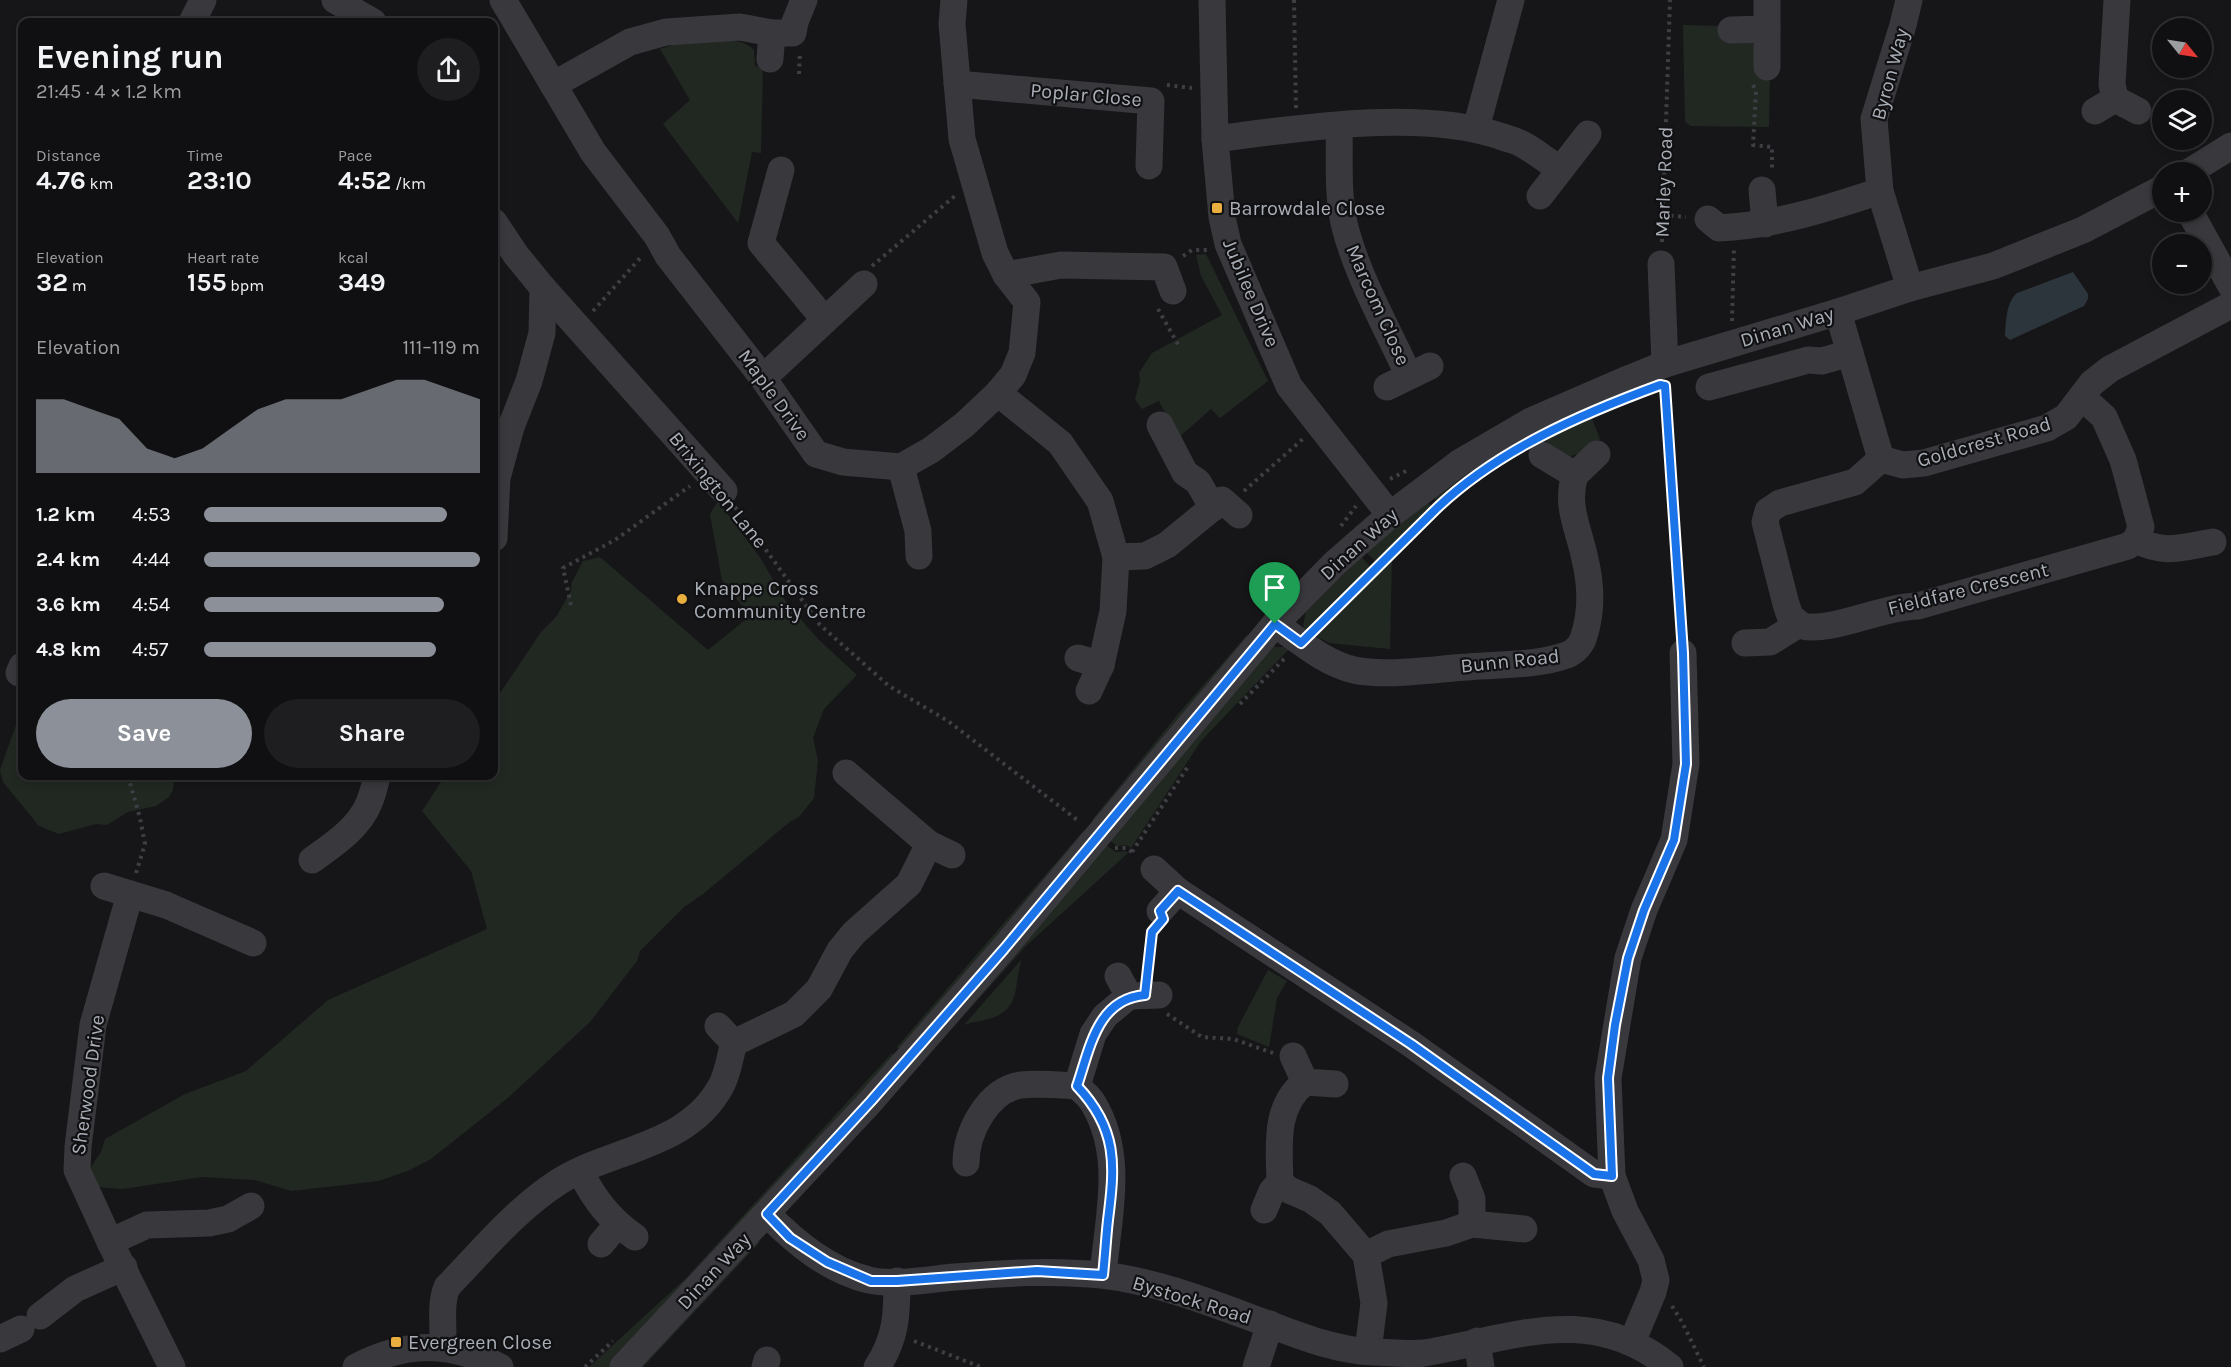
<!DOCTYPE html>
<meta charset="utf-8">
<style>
:root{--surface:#101012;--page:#1e1e20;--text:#f1f3f6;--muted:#9c9d9f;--line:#303032;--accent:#8c9099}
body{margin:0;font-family:Karla,sans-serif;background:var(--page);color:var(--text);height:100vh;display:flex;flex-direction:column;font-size:22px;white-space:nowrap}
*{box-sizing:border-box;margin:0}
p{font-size:20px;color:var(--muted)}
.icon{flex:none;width:33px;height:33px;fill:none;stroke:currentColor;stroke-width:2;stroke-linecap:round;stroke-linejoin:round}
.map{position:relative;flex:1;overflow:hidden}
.panel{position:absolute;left:18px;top:18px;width:480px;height:762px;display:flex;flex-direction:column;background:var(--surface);border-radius:12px;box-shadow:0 3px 9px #0003,0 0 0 2px var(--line)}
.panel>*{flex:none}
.needle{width:39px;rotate:120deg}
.tools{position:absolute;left:2152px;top:18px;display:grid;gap:12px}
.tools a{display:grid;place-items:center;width:60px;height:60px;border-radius:50%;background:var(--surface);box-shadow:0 3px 9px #0003,0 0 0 2px var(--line);font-size:30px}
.pin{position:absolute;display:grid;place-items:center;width:51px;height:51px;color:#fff;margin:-62px -26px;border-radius:50% 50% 50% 0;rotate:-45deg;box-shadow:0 0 6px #0007}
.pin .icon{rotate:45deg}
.round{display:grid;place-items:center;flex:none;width:63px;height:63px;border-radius:32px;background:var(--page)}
.headline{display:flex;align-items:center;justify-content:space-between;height:102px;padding:0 18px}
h1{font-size:33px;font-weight:700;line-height:45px}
.figures{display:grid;grid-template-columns:repeat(3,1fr);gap:9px;height:102px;padding:6px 18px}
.figures div{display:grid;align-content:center}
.figures b{font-size:26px;font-weight:700}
.figures small{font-size:16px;font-weight:400}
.figures p{font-size:16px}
.chart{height:168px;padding:12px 18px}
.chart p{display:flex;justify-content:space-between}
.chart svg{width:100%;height:108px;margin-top:6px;fill:var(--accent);opacity:.7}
.cta{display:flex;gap:12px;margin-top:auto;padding:12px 18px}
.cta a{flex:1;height:69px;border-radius:36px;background:var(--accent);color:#fff;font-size:24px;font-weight:700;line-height:69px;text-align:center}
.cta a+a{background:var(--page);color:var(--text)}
ul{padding:0 18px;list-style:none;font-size:20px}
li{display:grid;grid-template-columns:96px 72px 1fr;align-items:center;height:45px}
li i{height:15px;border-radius:8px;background:var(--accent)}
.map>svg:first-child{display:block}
.green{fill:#212822}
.water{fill:#2d353c}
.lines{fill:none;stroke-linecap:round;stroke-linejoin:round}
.path{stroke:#3e3f44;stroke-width:4;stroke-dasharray:3 4.5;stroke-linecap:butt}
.minor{stroke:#38383d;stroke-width:27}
.route-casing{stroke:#fff;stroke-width:12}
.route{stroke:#1a73e8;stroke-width:8}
.poi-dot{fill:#e8ae3e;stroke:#111113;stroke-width:2}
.labels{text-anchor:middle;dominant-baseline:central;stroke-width:4.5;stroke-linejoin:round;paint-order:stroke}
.street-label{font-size:20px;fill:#a9aeb7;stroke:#111113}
.poi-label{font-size:20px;fill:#a9aeb7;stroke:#111113;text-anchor:start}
</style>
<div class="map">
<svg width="2231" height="1367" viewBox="0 0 2231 1367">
<rect width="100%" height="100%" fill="#161618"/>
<g class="green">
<polygon points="1683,25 1722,26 1723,41 1753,43 1757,58 1757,76 1770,76 1769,127 1691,126 1685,122"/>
<path d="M697,41C713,41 743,36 754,50L755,66L763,67L761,153L752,152L738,223L663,124L690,100L660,49L678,43Z"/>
<polygon points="1206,254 1268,381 1220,418 1211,409 1178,438 1159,401 1142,409 1135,399 1140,381 1139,373 1152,353 1222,315 1201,276 1196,255"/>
<path d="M1627,390L1628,394C1561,422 1491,453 1437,503L1433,495L1510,447L1579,411Z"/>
<polygon points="1646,394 1646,397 1592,419 1600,439 1582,453 1570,456 1559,451 1543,439"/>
<polygon points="1427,499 1432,509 1377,563 1364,550"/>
<polygon points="718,501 761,559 788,605 819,640 857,675 824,709 813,738 818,761 814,798 799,817 791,821 703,894 684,907 640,951 637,961 590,1022 509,1097 431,1159 410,1170 379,1181 291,1191 255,1180 202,1177 123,1189 95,1187 89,1170 101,1152 105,1139 185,1094 246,1071 328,1000 487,929 471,871 422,811 445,776 494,776 494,702 541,632 556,617 571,591 572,582 583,561 600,557 708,650 750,616 722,580 710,514"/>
<polygon points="1359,554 1372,569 1307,633 1303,626 1307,606"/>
<polygon points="1392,557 1390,649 1329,643 1313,634"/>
<polygon points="1247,635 1249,637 1095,823 1092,820 1179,713"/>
<polygon points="1272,647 1291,647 1201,741 1131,848 1127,845 1117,846 1109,840"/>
<polygon points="22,708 22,776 172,776 174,781 173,790 169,797 156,806 128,812 107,825 96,824 59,834 39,826 3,782 0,770"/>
<polygon points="1084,830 1087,833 900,1050 897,1047"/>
<polygon points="1106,845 1116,852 1125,851 1128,853 1026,946 848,1145 846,1143"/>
<path d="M1022,959C1014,980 1021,1005 997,1016C986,1021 975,1021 964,1025Z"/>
<polygon points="1268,970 1287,981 1277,998 1269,1047 1237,1034 1238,1027"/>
<polygon points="892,1053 895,1056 609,1367 589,1367 686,1278"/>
<polygon points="761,1241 643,1367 637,1367 757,1242"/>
</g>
<path class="water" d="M2073,272L2088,294V299L2084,306L2010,340L2005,336C2006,321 2006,303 2017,293Z"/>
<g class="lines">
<g class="path">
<polyline points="1294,0 1296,109"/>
<polyline points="799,74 800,53"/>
<polyline points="1167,85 1192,88"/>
<polyline points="1753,85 1756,91 1753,145 1772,147 1772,171"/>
<polyline points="1663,215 1686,217"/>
<polyline points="1662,242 1670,0"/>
<polyline points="1183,256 1192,250 1207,250"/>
<polyline points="872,266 956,195"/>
<polyline points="1158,309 1180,348"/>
<polyline points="593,311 642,256"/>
<polyline points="1732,321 1734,247"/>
<polyline points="1665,387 1682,631"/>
<polyline points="1390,479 1410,469"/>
<polyline points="1244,491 1304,438"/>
<polyline points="735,507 820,625 889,686 948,721 1080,822"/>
<polyline points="1341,526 1356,506"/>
<polyline points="571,605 563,568 615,540 690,486"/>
<polyline points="1316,627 1428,517"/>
<polyline points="1240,704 1285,658"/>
<polyline points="128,776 140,818 145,844 136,873"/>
<polyline points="1115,848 1126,848 1132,852"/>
<polyline points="1132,852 1189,765"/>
<polyline points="1147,975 1152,932"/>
<polyline points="1167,1014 1202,1037 1233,1039 1273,1053"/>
<polyline points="1672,1306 1682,1322 1704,1367"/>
<polyline points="914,1341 981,1367"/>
<polyline points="585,1367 613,1341"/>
</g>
<g class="minor">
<polyline points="335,0 373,22"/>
<polyline points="503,0 593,152 657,236 668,256 763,378 816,454 843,462 901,467 931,450 964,425 998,393 1013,375 1022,353 1027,302 1006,275 995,253 962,139 952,24 954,0"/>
<polyline points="1212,0 1215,139 1222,217 1228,244 1289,386 1390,515"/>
<polyline points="1767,0 1767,67"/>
<polyline points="1909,0 1903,25 1874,119 1880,191 1910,288"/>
<polyline points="192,22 203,0"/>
<polyline points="1731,30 1767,29"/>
<polyline points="770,59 772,33"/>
<polyline points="957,84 1151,101 1149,166"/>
<polyline points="553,85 630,42 666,32 740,27 772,33 793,33 795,22 804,0"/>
<polyline points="2115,99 2112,84 2117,0"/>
<polyline points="2095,111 2115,99 2138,111"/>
<path d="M1339,126C1340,157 1337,192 1344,223C1356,274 1387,328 1409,376"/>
<polyline points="1476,128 1511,0"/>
<path d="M1215,139C1300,128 1419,109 1500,136C1507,139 1515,140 1522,144C1535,151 1547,161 1560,169"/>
<polyline points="781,170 761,243 824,319"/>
<polyline points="2189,172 2231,146"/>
<polyline points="1762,190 1765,224"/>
<polyline points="1540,196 1588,134"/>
<polyline points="2190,212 2231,286"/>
<path d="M1708,219L1719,228C1776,225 1826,209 1880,191"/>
<polyline points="494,222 516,255 543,288 724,491"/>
<polyline points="1661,264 1665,364"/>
<polyline points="1006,275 1061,265 1164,267 1173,291"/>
<polyline points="1838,312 1881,459 1903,465 1924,463 2047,428 2066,417 2092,383 2110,369 2231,305"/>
<polyline points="763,378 864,284"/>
<polyline points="1387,387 1430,366"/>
<polyline points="1709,387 1808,360 1822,361 1850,353"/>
<polyline points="998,393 1060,443 1100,501 1116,557 1113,611 1101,665 1089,691"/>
<polyline points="1160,425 1185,473 1198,482 1213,508"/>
<path d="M1881,459L1855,482L1780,503L1768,511L1765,522L1786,604L1790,616L1802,626C1831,633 1883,606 1918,606L2128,546L2136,540L2141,527L2123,460L2104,417L2083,398"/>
<polyline points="901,467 918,531 919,556"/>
<polyline points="1575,475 1597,454"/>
<polyline points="494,538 497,478 511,427 529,381 542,333 543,288"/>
<path d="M2136,540C2165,555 2182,547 2213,542"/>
<polyline points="1116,557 1145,556 1167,545 1222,500 1239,515"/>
<path d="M1275,624C1300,641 1324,663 1354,670C1386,677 1434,669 1468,667C1500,664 1536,666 1567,655C1575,652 1582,644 1584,636C1592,611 1591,584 1585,559C1579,529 1565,506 1575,475L1542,455"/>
<polyline points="1745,643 1770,642 1799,624"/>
<polyline points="1078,658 1101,665"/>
<polyline points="19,673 22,666"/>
<polyline points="846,773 929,844"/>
<path d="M312,860C333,845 359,828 369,803C373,794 375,785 377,776"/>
<polyline points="1154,869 1178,891 1411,1044 1594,1174 1612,1176"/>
<polyline points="104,886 130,894"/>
<polyline points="1160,911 1178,891"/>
<polyline points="1118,976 1129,996 1159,995"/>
<polyline points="734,1043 794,1014 819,989 840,950 854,933 909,884 929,844 952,855"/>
<polyline points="1293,1056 1305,1082 1335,1084"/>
<path d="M1305,1082C1274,1106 1279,1146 1280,1182L1289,1190L1310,1199L1330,1213L1366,1255L1374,1303L1368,1351"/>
<polyline points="1077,1086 1093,1034 1105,1016 1129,996"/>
<path d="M966,1163C966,1132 988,1090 1021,1085C1039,1083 1059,1085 1077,1086C1082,1091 1089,1096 1093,1103C1125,1156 1108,1217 1103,1275"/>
<path d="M580,1171C594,1199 610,1220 635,1237"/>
<polyline points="1463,1176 1472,1199 1472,1224"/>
<polyline points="1264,1210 1272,1191 1280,1182"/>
<path d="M767,1214C795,1242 829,1271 869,1280C893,1286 930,1279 955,1277C1004,1273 1052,1270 1102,1275C1161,1282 1216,1305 1271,1325C1303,1337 1336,1350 1372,1352C1388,1352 1408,1355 1424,1353C1513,1338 1590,1302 1670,1367"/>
<polyline points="110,1242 147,1225 209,1223 228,1219 251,1206"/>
<polyline points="601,1244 617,1225"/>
<polyline points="1366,1255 1388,1244 1446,1233 1472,1224 1524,1229"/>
<polyline points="40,1316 75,1289 124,1267"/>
<polyline points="0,1339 21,1329"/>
<polyline points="1477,1341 1481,1367"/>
<polyline points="1632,1342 1653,1292 1656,1280 1651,1260 1625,1211 1612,1176 1608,1078 1628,958 1644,910 1674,840 1686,764 1683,653"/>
<path d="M442,1347C445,1327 439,1306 447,1287C483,1250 516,1209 560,1181C613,1148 688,1147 721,1086C728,1074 730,1056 734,1043L718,1026"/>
<polyline points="172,1367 110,1242 77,1170 78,1147 93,1025 130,894 166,905 253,943"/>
<path d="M356,1367C406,1341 450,1341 500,1367"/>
<polyline points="623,1367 871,1101 1003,949 1275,624 1335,563 1390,515 1459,463 1531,421 1628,379 1665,364 1838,312 1910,288 1993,266 2083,230 2163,188"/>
<polyline points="765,1367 767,1360"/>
<path d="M877,1367C896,1339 897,1315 897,1281"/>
<polyline points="1256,1367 1270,1324"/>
</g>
</g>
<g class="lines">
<g class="route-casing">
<path id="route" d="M1660,385L1665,386L1683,653L1686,764L1674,840L1644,910L1628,958L1615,1025L1608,1078L1612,1176L1594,1174L1411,1044L1178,891L1160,911L1163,919L1152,932L1145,995C1097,999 1090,1048 1077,1086C1118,1129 1115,1165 1108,1220C1106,1238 1105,1257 1103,1275L1037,1271L897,1281H871L827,1262L790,1238L767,1214L871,1101L1004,949L1275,624L1301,643L1437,508C1498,450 1581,414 1660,385Z"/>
</g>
<use href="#route" class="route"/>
</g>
<g class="poi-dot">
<rect x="1211" y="202" width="12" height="12" rx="3"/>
<circle cx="682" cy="599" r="6"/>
<rect x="390" y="1336" width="12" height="12" rx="3"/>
</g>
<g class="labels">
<g class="street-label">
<text transform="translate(1890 74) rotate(-75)">Byron Way</text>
<text transform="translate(1086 95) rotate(5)">Poplar Close</text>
<text transform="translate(1664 182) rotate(-88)">Marley Road</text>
<text transform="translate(1251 293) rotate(67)">Jubilee Drive</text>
<text transform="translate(1378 305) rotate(66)">Marcom Close</text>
<text transform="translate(1787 327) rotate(-17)">Dinan Way</text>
<text transform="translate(774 395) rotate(54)">Maple Drive</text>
<text transform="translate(1984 442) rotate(-16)">Goldcrest Road</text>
<text transform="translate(718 490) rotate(51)">Brixington Lane</text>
<text transform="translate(1359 544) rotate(-42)">Dinan Way</text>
<text transform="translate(1968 589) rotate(-14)">Fieldfare Crescent</text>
<text transform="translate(1510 661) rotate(-6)">Bunn Road</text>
<text transform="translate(88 1085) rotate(-82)">Sherwood Drive</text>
<text transform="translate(714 1271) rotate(-47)">Dinan Way</text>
<text transform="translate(1192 1300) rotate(17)">Bystock Road</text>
</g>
<g class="poi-label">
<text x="1229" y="208">Barrowdale Close</text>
<text x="694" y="588">Knappe Cross<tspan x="694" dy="23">Community Centre</tspan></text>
<text x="408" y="1342">Evergreen Close</text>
</g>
</g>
</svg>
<div class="tools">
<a><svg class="needle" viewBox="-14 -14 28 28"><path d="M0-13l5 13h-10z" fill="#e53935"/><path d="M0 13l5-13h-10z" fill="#9c9d9f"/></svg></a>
<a><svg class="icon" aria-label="layers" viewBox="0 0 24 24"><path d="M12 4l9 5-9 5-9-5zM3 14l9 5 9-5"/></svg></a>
<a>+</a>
<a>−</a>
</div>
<div class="pin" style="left:1275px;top:624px;background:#1e9e55"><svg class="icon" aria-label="arrive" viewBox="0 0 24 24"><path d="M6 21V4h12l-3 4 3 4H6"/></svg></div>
<section class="panel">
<div class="headline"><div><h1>Evening run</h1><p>21:45 · 4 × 1.2 km</p></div><a class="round"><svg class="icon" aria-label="share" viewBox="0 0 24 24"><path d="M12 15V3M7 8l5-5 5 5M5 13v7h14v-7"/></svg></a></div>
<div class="figures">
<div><p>Distance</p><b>4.76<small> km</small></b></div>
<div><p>Time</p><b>23:10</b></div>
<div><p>Pace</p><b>4:52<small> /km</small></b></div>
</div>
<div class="figures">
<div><p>Elevation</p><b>32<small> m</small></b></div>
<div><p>Heart rate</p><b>155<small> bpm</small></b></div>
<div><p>kcal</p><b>349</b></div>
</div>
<div class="chart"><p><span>Elevation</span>111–119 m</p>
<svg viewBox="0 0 160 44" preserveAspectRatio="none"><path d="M0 44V14L10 14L20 18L30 22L40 34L50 38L60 34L70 26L80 18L90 14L100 14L110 14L120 10L130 6L140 6L150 10L160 14V44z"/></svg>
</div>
<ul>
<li><b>1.2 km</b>4:53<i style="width:88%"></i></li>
<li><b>2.4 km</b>4:44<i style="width:100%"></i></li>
<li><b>3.6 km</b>4:54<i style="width:87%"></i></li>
<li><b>4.8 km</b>4:57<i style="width:84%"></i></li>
</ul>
<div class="cta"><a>Save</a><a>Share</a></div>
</section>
</div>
